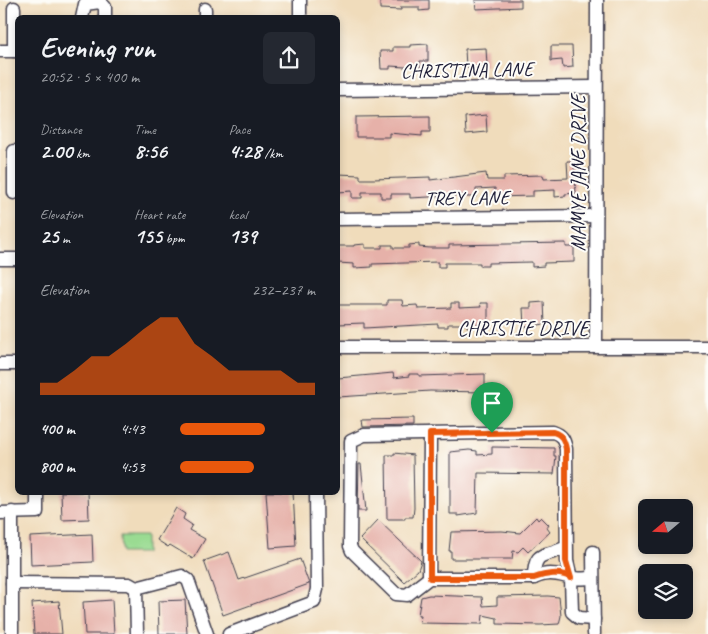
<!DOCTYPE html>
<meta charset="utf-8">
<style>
:root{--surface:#171b24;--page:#242831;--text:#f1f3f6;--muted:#9ea1a6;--accent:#ea580c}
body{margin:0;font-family:Caveat,sans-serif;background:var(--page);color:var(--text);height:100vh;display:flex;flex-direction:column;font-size:19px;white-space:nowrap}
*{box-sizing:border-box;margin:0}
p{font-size:16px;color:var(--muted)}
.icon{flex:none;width:28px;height:28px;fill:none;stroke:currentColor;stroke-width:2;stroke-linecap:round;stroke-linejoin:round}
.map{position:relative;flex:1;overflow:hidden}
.panel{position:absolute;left:15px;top:15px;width:325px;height:480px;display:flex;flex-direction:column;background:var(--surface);border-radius:8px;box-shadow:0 2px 8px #0003}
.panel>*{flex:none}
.needle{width:32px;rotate:251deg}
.controls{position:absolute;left:638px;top:499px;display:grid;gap:10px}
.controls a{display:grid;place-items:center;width:55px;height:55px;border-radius:8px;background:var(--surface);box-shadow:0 2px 8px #0003;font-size:25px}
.pin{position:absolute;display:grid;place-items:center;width:42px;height:42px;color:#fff;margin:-51px -21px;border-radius:50% 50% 50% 0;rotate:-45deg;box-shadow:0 0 5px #0007}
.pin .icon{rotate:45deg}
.round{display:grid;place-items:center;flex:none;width:52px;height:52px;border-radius:8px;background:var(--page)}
.summary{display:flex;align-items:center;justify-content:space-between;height:85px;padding:0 25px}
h1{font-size:28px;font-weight:800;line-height:38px}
.stats{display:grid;grid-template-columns:repeat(3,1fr);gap:8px;height:85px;padding:5px 25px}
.stats div{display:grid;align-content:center}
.stats b{font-size:21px;font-weight:800}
.stats small{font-size:14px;font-weight:400}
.stats p{font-size:14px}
.chart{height:140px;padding:10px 25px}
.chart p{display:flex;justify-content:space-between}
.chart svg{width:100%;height:90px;margin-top:5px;fill:var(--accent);opacity:.7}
ul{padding:0 25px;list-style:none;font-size:16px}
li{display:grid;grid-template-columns:80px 60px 1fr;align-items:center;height:38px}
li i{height:12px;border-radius:6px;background:var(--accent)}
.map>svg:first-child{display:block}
.green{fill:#9adb92;stroke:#5e7e66}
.building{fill:#e6b1a9}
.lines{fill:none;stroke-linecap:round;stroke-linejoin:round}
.minor-casing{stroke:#413e4e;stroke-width:15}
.minor{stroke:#fff;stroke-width:12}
.route-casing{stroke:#fff;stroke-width:10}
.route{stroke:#ea580c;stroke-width:6}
.labels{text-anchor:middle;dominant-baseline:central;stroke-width:4;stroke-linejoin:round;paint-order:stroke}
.street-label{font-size:20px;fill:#22223b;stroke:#fdfcf7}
</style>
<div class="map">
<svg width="708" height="634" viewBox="0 0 708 634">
<rect width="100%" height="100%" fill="#fdfcf7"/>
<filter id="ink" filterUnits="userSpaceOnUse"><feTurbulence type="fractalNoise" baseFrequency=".02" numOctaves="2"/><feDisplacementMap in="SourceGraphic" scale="10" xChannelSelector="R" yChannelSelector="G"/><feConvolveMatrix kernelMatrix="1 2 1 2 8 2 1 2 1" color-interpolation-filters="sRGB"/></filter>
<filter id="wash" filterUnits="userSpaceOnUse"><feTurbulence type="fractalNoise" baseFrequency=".0096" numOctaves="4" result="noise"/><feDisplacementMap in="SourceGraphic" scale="20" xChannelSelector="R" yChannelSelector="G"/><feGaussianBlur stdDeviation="1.12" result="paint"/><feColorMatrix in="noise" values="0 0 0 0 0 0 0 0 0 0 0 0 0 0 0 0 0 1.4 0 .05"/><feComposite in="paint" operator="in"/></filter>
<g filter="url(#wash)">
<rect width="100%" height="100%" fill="#f0dcbb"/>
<polygon class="green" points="120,536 146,536 146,553 121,553"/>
<g id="blocks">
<g class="building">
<polygon points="380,0 429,0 429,10 419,11 419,7 401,7 401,10 380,9"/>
<polygon points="475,0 521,0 521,7 476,9"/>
<polygon points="428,44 428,61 420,61 420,68 390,66 390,69 381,69 380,51 393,51 393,47 410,47 410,45"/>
<polygon points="551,46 572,46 573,67 563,68 562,60 551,61"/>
<polygon points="486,48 487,66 466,67 465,49"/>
<polygon points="486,115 487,132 466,134 465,117"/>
<polygon points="430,116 430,132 422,132 422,136 389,133 389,137 356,137 356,117"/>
<polygon points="567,161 574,161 576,193 565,194 565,196 555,197 555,190 533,191 533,196 495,197 495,188 476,189 476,197 467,197 467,195 410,198 410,194 391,194 391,198 381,198 381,192 362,192 362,198 352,198 352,191 338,192 338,174 360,175 360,179 373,179 430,177 430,180 486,173 487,180 504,180 504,176 543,175 544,179 568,178"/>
<polygon points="566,243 566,247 574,247 574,262 544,263 544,266 532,267 532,262 488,263 488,266 480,266 480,263 445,263 445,267 438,267 438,262 372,264 372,267 354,268 354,264 338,263 338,246 354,246 354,245 365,244 365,248 382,248 382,245 393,245 393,248 409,248 409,245 419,244 419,247 430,248 449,248 449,245"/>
<polygon points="387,300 402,300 403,306 417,305 418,309 451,308 451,303 459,303 459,308 481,307 480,303 488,303 488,325 477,324 477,327 467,327 467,324 448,324 448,327 438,327 438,324 364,328 364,323 338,324 338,305 387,305"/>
<polygon points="544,302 545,324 524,327 523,308 531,308 531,303"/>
<polygon points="393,373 394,378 409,376 409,374 419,374 419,376 485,374 485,392 430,391 338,397 338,378"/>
<polygon points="413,419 413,426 363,427 362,420"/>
<polygon points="492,447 554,448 554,456 556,456 554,474 478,473 477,513 458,516 458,514 450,514 450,452 469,450 477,451 477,455 492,454"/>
<polygon points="394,453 413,455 414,508 413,517 405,517 405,519 387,519 386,455 394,455"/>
<polygon points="359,464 361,464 366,511 358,511"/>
<polygon points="61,492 88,492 89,519 62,520"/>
<polygon points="266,492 293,492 296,546 270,548"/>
<polygon points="176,508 185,514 183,519 192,525 189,530 205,539 193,559 170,545 168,547 157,540"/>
<polygon points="536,517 538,520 541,517 549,525 547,528 550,532 528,552 523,547 518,552 513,551 512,559 451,559 451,551 449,551 451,532 502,531 520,533"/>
<polygon points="378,520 421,561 418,570 404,582 360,539"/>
<polygon points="92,534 93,562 31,565 30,537"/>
<polygon points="229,552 239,580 300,559 309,584 223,615 204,561"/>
<polygon points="429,595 482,597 483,606 497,605 497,597 548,596 559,597 561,616 559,624 540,625 497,624 497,618 483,615 482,624 420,623 421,615 418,615 421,597"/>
<polygon points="112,600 114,634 85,634 83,602"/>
<polygon points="185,600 187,634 159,634 158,601"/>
<polygon points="59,601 62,634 34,634 32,603"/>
</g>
</g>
</g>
<g filter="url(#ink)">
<use href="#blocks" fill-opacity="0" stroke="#413e4e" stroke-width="1"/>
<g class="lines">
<g class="minor-casing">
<g id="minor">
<polyline points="82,18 85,4 100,2 105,7 105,18"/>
<polyline points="205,18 205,9"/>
<polyline points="300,18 300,0"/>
<polyline points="0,51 18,51"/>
<polyline points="14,51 14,8"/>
<polyline points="338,90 596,87"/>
<polyline points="14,151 14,193"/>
<polyline points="338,219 596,216"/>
<polyline points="0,259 18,259"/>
<polyline points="596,346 597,0"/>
<polyline points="338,347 708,347"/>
<polyline points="0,364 18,364"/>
<polyline points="0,513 37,512 37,492"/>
<polyline points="593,552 594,634"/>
<polyline points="429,578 430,434"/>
<path d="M534,578C534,548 546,558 566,547"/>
<path d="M593,578C587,578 579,579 573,578C557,575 550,571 534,578H429L407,595L396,594L352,551L350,546L351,441L364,435L553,432C562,435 564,439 566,449L567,561L571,578L572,612L579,618L594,619"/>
<polyline points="12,583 129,584 136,588 182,576 188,580 207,634"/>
<polyline points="136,588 137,634"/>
<polyline points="12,634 12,512"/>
<polyline points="229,634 314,602 317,589 316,492"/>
</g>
</g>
<use href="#minor" class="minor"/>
</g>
</g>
<g class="lines" filter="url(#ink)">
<g class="route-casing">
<path id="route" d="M553,432C562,435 564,439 566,449V561L571,578C561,571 545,574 534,578H430V434Z"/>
</g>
<use href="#route" class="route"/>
</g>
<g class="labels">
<g class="street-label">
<text transform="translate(467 70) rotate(-1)">CHRISTINA LANE</text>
<text transform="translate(578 173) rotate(-90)">MAMYE JANE DRIVE</text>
<text transform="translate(467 198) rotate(-1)">TREY LANE</text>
<text x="523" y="328">CHRISTIE DRIVE</text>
</g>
</g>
</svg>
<div class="controls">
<a><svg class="needle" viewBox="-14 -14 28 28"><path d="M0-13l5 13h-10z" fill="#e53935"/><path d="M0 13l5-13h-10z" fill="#9ea1a6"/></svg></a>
<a><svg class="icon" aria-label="layers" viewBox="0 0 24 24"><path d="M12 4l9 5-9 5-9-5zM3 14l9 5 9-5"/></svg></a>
</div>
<div class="pin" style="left:492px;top:433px;background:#1e9e55"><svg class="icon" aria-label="arrive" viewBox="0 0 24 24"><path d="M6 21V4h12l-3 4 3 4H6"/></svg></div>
<section class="panel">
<div class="summary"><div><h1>Evening run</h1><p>20:52 · 5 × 400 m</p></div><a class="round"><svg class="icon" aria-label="share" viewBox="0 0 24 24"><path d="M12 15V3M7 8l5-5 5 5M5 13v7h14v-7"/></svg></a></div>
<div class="stats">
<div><p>Distance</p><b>2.00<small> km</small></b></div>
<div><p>Time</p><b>8:56</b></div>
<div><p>Pace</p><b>4:28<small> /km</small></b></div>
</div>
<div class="stats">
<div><p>Elevation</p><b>25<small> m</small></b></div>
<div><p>Heart rate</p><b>155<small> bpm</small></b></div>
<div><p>kcal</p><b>139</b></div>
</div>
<div class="chart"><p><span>Elevation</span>232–237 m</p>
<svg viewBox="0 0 160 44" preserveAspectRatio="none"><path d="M0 44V38L10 38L20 32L30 25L40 25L50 19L60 12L70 6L80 6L90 19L100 25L110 32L120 32L130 32L140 32L150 38L160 38V44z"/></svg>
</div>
<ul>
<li><b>400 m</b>4:43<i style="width:63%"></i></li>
<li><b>800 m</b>4:53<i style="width:55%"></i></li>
</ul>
</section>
</div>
